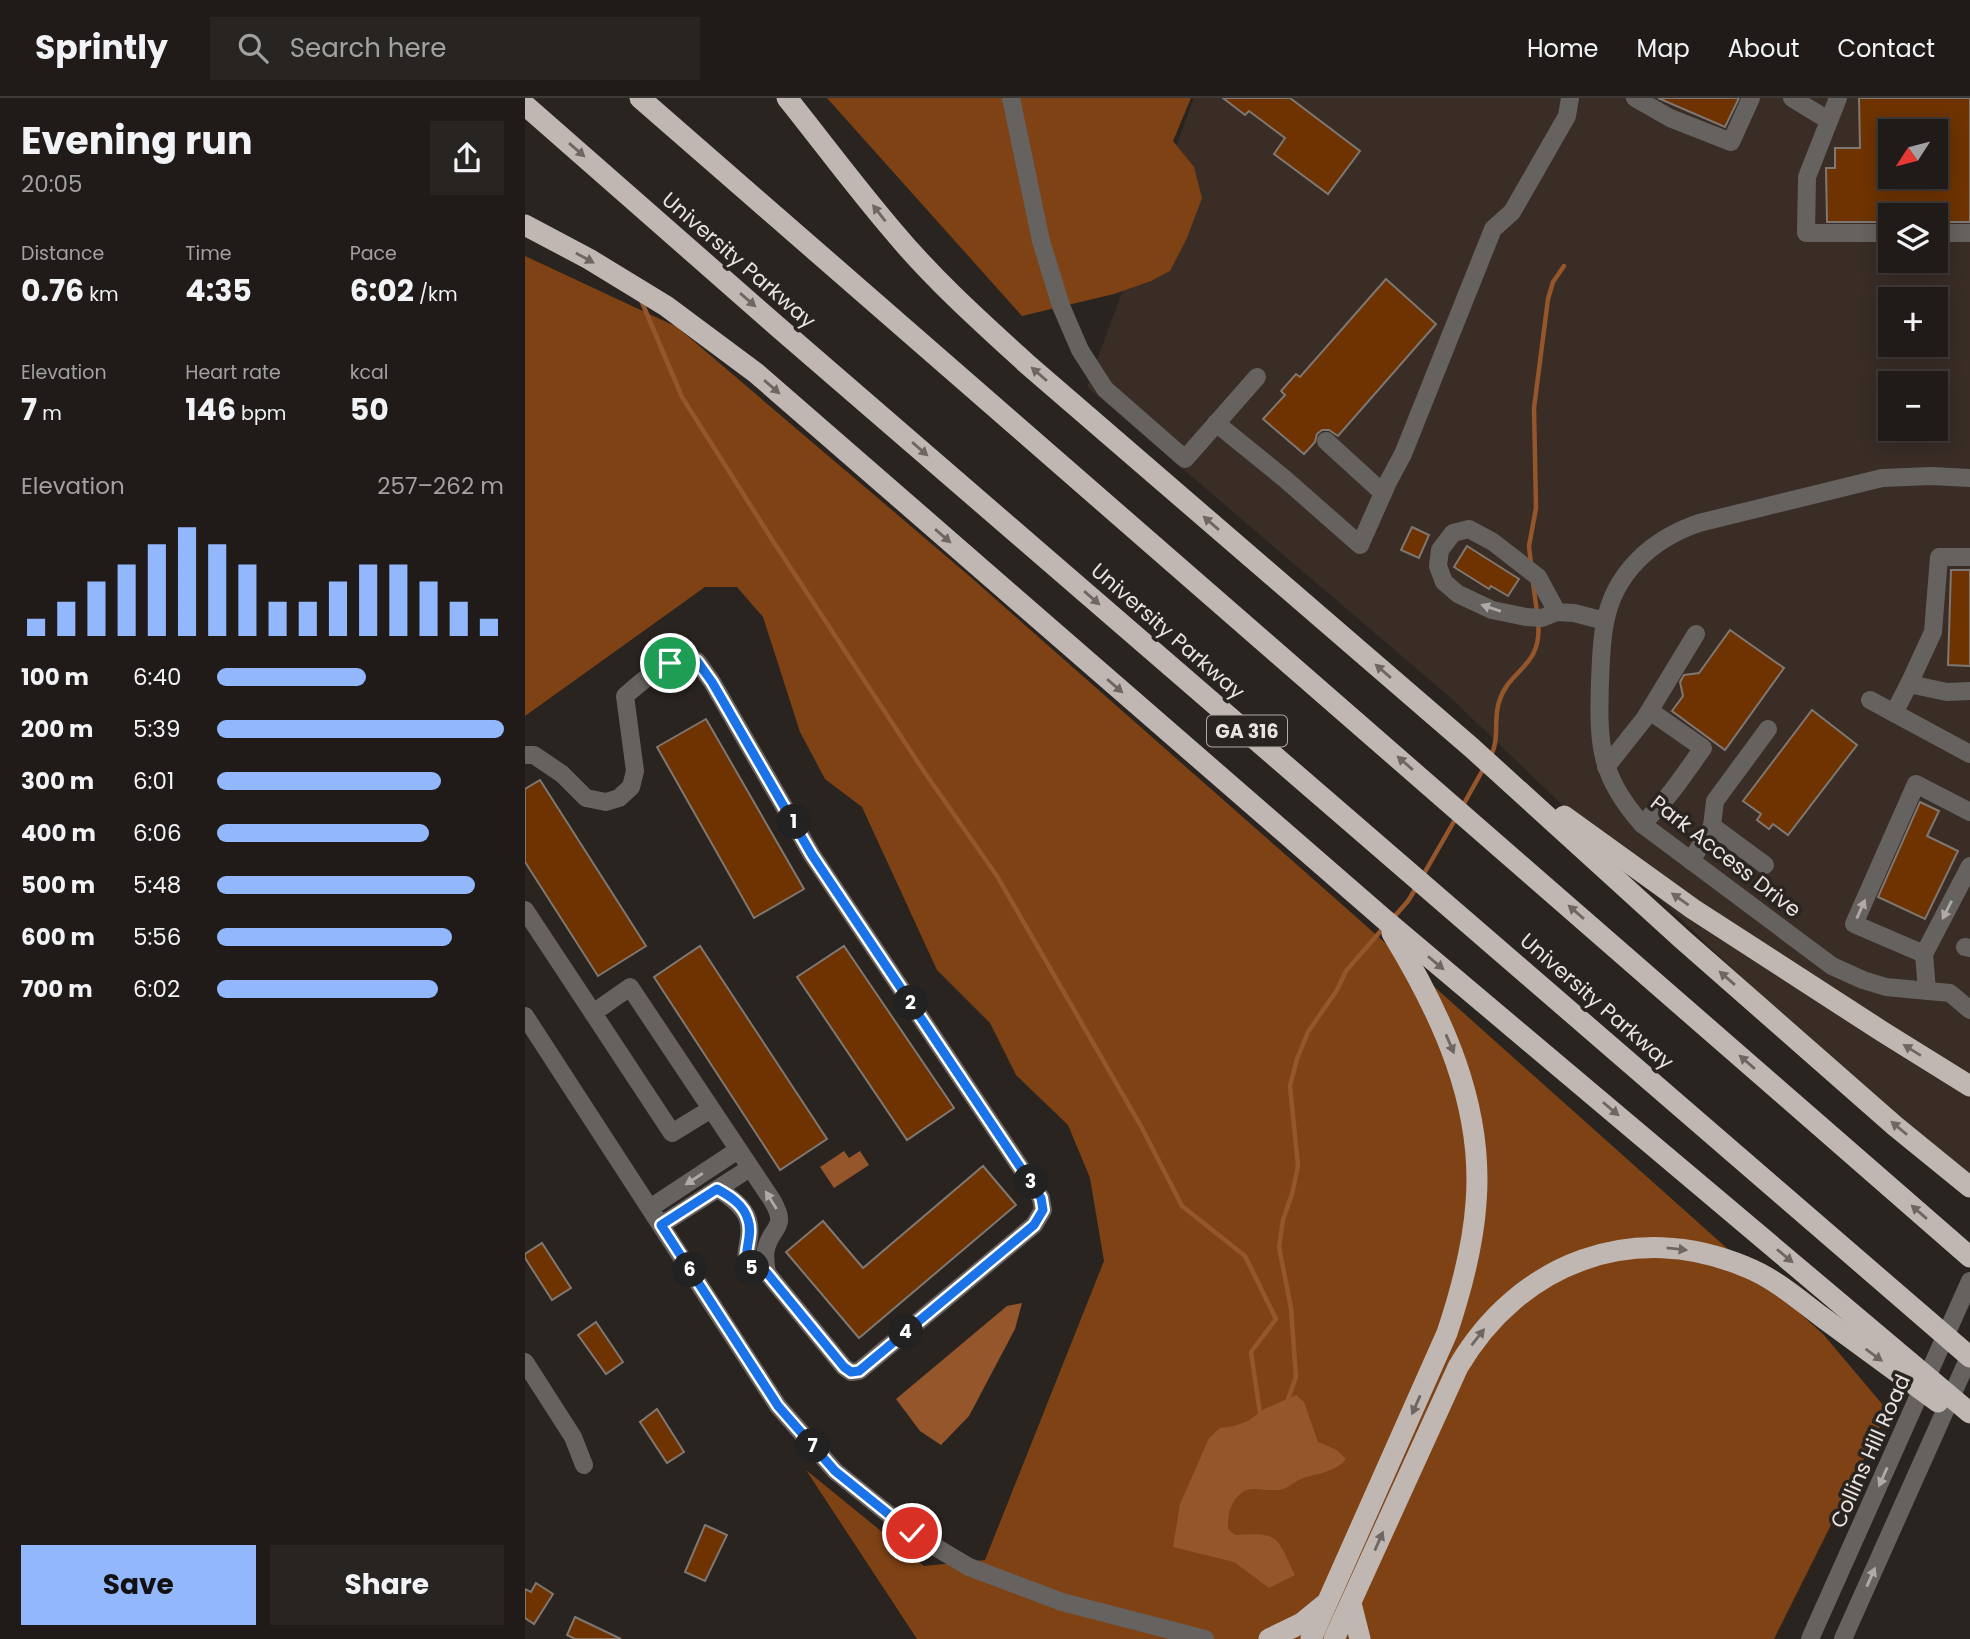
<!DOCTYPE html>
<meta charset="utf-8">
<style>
:root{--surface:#201b18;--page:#282421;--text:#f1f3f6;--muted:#a2a1a2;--line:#3d3937;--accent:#92b7fd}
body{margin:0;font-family:Poppins,sans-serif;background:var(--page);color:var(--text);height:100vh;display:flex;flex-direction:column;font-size:26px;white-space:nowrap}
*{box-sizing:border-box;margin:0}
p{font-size:23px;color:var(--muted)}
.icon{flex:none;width:38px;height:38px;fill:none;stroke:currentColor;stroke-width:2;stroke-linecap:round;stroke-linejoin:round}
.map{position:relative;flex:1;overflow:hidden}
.sheet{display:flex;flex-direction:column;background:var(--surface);width:525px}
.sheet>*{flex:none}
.needle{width:46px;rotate:234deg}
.fabs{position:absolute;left:1353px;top:21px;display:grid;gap:14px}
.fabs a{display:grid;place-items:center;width:70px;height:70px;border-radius:0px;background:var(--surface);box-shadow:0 4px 18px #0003,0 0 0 2px var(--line);font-size:35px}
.pin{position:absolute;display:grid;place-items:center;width:60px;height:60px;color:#fff;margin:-30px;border:4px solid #fff;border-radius:50%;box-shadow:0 2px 7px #0007}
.km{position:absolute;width:35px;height:35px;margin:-18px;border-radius:50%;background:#222;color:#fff;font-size:19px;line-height:35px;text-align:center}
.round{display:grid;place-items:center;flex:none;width:74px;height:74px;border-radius:0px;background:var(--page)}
.summary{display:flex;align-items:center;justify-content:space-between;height:119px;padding:0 21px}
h1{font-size:38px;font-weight:700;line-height:52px}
.figures{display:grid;grid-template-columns:repeat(3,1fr);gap:10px;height:119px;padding:7px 21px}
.figures div{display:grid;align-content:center}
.figures b{font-size:30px;font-weight:700}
.figures small{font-size:19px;font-weight:400}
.figures p{font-size:19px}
.chart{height:196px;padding:14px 21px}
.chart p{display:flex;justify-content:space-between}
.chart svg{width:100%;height:126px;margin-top:7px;stroke:var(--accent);stroke-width:6}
.cta{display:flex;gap:14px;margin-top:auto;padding:14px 21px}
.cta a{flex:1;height:80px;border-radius:0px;background:var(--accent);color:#111;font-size:28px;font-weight:700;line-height:80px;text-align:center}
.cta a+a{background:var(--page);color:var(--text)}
ul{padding:0 21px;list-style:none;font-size:23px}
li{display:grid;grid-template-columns:112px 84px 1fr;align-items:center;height:52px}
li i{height:18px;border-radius:9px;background:var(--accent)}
header{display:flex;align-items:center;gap:42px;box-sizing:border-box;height:98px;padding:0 35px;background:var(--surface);border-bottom:2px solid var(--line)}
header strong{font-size:33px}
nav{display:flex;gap:38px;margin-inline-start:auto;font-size:24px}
.search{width:490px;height:63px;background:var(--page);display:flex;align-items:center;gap:18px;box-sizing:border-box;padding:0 24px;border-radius:0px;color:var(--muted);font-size:26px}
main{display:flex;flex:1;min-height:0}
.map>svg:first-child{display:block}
.built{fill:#392d26;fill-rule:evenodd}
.forest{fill:#7e4215}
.water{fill:#95562c}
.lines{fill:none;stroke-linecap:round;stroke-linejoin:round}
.stream{stroke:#95562c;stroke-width:4.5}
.building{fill:#6e3300;stroke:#7f7772;stroke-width:2;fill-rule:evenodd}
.minor{stroke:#666260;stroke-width:18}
.highway{stroke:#c0b7b2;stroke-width:21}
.oneway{fill:#6e6662}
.oneway2{fill:#aeaaa8}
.route-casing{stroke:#fff;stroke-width:14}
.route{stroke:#1a73e8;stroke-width:9}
.labels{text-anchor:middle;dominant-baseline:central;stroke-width:7;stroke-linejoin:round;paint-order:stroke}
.shield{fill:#2a2420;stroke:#b0aaa8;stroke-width:2}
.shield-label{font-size:19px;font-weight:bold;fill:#e9e4e2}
.street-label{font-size:21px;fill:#e9e4e2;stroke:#2a2420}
</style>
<header>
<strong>Sprintly</strong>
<div class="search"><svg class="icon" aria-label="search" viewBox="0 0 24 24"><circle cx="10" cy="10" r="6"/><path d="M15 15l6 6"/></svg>Search here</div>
<nav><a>Home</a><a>Map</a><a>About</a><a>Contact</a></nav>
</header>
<main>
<section class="sheet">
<div class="summary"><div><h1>Evening run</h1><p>20:05</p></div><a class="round"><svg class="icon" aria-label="share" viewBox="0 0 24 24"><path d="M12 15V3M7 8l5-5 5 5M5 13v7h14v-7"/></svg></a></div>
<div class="figures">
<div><p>Distance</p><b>0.76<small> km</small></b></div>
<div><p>Time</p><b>4:35</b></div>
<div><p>Pace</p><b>6:02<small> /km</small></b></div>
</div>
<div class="figures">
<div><p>Elevation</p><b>7<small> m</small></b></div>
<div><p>Heart rate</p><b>146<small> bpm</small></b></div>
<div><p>kcal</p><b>50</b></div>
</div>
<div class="chart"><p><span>Elevation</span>257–262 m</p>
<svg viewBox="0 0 160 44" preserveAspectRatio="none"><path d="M5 44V38M15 44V32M25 44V25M35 44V19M45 44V12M55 44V6M65 44V12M75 44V19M85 44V32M95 44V32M105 44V25M115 44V19M125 44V19M135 44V25M145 44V32M155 44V38"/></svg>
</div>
<ul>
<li><b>100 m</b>6:40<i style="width:52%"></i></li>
<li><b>200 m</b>5:39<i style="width:100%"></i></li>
<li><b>300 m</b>6:01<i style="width:78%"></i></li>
<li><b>400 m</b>6:06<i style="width:74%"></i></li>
<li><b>500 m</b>5:48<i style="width:90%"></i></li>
<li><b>600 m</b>5:56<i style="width:82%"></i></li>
<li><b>700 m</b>6:02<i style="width:77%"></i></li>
</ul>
<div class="cta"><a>Save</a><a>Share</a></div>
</section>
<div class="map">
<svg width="1445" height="1541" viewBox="0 0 1445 1541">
<rect width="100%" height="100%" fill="#2a2420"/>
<path class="built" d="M669,0H1445V1099L927,601L562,289ZM1365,33H1410V79H1365ZM1365,117H1410V163H1365ZM1365,201H1410V247H1365ZM1365,285H1410V331H1365Z"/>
<g class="forest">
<polygon points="302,0 666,0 648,43 669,69 677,100 662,140 645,173 626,183 589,196 497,218"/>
<polygon points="0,158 152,229 442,476 830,818 1298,1236 1363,1313 1249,1541 392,1541 281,1372 399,1468 460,1462 579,1163 565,1080 543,1027 491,977 465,925 412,872 337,709 300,681 275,634 238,519 212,489 180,489 0,618"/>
</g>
<g class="water">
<polygon points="319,1053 324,1060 335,1053 344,1067 309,1090 295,1069"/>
<polygon points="497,1205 490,1231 444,1318 416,1347 395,1333 371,1301 482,1208"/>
<path d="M771,1297L779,1304L793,1344L812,1352L821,1361C810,1375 791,1375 776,1381C767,1385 762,1392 752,1392C732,1393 720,1384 708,1405C703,1414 703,1421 703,1431L710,1437C755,1434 751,1438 770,1477L744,1490L709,1464L648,1449L655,1406L684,1340L695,1330L709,1328L723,1323L739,1311Z"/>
</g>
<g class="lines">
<g class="stream">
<polyline points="116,202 157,299 246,440 398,672 472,778 617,1030 657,1108 720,1158 751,1221 726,1254 735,1315"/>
<polyline points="1006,466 1004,448 1011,410 1009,310 1023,201 1028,184 1039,168"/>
<polyline points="1008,485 1012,514"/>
<path d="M966,658C975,639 968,623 974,604C984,570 1018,570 1013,523"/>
<polyline points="937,709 960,668"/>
<polyline points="897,779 931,720"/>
<polyline points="869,819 883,803 891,790"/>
<polyline points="763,1301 771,1279 766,1210 754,1149 758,1122 767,1096 773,1068 765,988 772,961 783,934 812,892 821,873 860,828"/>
</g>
</g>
<g class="building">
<polygon points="698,0 765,0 835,53 803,96 749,56 760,40 724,13 720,17"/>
<polygon points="1133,0 1214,0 1200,29"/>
<path d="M1334,0H1445V124H1410V117H1357V124H1302L1301,70H1310V50H1335ZM1355,33H1410V79H1356Z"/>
<polygon points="861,181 911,226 813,338 804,332 797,332 792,336 790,344 779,356 738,321 760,297 756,293 771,276 775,279"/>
<polygon points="887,429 904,437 894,460 876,452"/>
<polygon points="942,448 994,481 983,498 966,488 964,491 929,469"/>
<polygon points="1426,472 1445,472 1445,568 1423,567"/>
<polygon points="1205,532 1259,570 1200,652 1147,613 1158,598 1155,584 1159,577 1174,575"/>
<polygon points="1287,612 1332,647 1263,737 1248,726 1244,731 1232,722 1236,716 1218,703"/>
<polygon points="181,621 279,791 229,820 132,649"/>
<polygon points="15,682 121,848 73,878 0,764 0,691"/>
<polygon points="1395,704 1414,713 1402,738 1433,753 1400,821 1353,799"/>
<polygon points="175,848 302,1041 255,1072 129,879"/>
<polygon points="319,848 429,1010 382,1042 272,879"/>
<polygon points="458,1068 491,1107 334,1240 261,1154 298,1123 338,1170"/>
<polygon points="17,1145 46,1190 27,1202 0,1160 0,1156"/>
<polygon points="71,1224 98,1264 81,1276 53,1237"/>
<polygon points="132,1311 159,1354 142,1365 115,1324"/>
<polygon points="180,1427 202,1437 180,1483 160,1474"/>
<polygon points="11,1485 28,1496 9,1526 0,1520 0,1491 6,1494"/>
<polygon points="50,1519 96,1541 50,1541 42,1537"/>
</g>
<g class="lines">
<g class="minor">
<polyline points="486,0 516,143 536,208 555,252 580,291 660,361 732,279"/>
<polyline points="1110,0 1145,20 1206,44 1226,0"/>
<polyline points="1267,0 1303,22"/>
<polyline points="1313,0 1282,79 1281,135 1365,135"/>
<polyline points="1410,135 1445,135"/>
<polyline points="691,325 760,381 835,447 863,384 878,356 968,131 987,114 1042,18 1045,0"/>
<polyline points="801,343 858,395"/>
<path d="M1445,380L1406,378L1357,380L1174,425C1127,441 1089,475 1080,525C1076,544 1076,564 1075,583C1073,646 1074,678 1117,726L1307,868L1338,882L1361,889L1425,895L1445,912"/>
<polyline points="1032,514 1013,479 968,444 944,431 928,435 915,452 913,468 919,484 933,496 967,512 1001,519 1017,520 1032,514 1049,515 1080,523"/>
<polyline points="1384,586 1422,594 1445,593"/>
<polyline points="1345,602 1445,656"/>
<polyline points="1369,615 1384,586 1408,534 1414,459 1445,459"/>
<path d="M0,657H9L37,676L61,700L81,704L94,700L106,689L110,673L100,598C124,577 139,562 172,563L187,584L287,757L516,1100L518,1112L509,1127L334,1273L326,1274L319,1269L242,1175"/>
<polyline points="1081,669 1120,620 1171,536"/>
<path d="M1117,726C1141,704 1159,677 1178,650L1125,613"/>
<polyline points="1187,728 1240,767"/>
<polyline points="1166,763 1187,728 1190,703 1243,631"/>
<polyline points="0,812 68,915"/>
<polyline points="1440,849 1445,850"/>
<polyline points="1399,856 1329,826 1391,686 1445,714"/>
<polyline points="1402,893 1399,856 1445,768"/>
<polyline points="0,918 253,1308 310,1373 387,1435 444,1469 537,1504 680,1541"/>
<path d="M186,1011L147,1035L68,915L105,889L247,1102C264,1131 246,1128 241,1151C239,1159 241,1168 242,1175C205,1168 231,1145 223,1122C219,1108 204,1098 193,1091"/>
<polyline points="125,1110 213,1052"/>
<polyline points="136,1127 225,1070"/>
<polyline points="0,1264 48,1339 59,1367"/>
<polyline points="1285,1541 1445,1183"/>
<polyline points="1318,1541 1445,1257"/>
</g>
<g class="highway">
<polyline points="115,0 1445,1159"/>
<path d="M262,0C298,45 332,91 369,134C409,182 456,224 502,266L947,650L1157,841L1370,1028L1445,1089"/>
<polyline points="0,7 253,229 1445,1259"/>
<polyline points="0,127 64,161 141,208 231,275 859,821 1445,1315"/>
<polyline points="1039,718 1168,811 1358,934 1445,988"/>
<polyline points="826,1505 835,1541"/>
<polyline points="744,1541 777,1525 799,1507"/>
<path d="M786,1541L922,1235C936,1193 948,1150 951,1105C959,1007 917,917 867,835"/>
<path d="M809,1541L933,1269C994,1165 1108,1121 1221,1169C1249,1180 1273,1201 1297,1219C1335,1247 1374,1275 1413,1304"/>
</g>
</g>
<defs><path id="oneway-solid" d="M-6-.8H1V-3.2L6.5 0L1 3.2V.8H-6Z" transform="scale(1.75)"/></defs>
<g class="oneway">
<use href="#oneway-solid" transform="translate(52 52) rotate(41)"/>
<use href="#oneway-solid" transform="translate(354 115) rotate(-128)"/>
<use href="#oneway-solid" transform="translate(60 160) rotate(29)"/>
<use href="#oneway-solid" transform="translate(223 202) rotate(41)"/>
<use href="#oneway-solid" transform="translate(514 276) rotate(-139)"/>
<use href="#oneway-solid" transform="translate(247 289) rotate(41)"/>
<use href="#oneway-solid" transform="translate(395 351) rotate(41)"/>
<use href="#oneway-solid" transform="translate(686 425) rotate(-139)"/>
<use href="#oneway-solid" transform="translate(418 438) rotate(41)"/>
<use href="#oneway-solid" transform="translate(567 500) rotate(41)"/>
<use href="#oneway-solid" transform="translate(858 573) rotate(-139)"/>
<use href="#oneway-solid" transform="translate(590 588) rotate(41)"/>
<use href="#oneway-solid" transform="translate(880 665) rotate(-139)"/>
<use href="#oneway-solid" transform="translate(1155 801) rotate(-145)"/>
<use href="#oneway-solid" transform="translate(1051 814) rotate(-139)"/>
<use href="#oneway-solid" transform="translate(911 865) rotate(40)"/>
<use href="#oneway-solid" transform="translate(1202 880) rotate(-139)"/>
<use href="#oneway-solid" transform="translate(925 946) rotate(67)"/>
<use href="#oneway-solid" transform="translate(1387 952) rotate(-148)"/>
<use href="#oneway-solid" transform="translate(1222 964) rotate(-139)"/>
<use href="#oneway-solid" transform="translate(1086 1011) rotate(40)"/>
<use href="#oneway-solid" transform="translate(1374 1030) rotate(-140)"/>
<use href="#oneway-solid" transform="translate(1394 1114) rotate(-139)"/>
<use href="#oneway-solid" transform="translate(1152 1151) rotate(6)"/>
<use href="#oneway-solid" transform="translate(1260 1158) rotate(40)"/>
<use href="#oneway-solid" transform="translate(953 1239) rotate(-52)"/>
<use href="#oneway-solid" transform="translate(1349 1257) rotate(36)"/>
<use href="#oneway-solid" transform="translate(891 1307) rotate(114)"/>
<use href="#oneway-solid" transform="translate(854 1443) rotate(-66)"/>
</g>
<g class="oneway2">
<use href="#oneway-solid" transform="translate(966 510) rotate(-161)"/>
<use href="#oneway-solid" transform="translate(1336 811) rotate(-66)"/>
<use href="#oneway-solid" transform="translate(1422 812) rotate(117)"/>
<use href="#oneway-solid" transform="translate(169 1081) rotate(147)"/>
<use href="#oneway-solid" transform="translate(246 1102) rotate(-122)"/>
<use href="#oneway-solid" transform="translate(1358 1379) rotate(114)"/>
<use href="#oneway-solid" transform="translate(1346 1479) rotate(-66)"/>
</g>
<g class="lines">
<g class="route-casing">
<path id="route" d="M145,565L172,563L187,584L287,757L516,1100L518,1112L509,1127L334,1273L326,1274L319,1269L242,1175C205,1168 231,1145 223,1122C219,1107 205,1098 192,1091L136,1127L253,1308L310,1373L387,1435"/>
</g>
<use href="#route" class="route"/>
</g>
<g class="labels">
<rect class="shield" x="682" y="617.5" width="80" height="31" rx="5"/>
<g class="shield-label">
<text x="722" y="633">GA 316</text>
</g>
<g class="street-label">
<text transform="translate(214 162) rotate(41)">University Parkway</text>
<text transform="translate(643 533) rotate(41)">University Parkway</text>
<text transform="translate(1201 758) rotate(38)">Park Access Drive</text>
<text transform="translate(1072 903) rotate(41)">University Parkway</text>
<text transform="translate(1345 1353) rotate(-66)">Collins Hill Road</text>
</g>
</g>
</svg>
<div class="fabs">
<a><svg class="needle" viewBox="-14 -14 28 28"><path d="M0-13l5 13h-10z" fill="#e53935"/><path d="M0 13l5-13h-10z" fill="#a2a1a2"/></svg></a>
<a><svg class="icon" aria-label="layers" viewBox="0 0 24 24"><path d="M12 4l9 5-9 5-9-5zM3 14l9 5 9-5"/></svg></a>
<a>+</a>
<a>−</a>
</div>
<div class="pin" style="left:145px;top:565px;background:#1e9e55"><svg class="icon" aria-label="arrive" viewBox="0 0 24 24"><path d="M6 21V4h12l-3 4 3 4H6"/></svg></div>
<div class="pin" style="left:387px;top:1435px;background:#d93025"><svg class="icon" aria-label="check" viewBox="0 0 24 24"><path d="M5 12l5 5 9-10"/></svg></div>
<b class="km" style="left:269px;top:724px">1</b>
<b class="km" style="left:386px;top:905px">2</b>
<b class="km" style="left:506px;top:1084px">3</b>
<b class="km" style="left:381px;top:1234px">4</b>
<b class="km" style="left:227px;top:1170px">5</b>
<b class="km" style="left:165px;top:1172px">6</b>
<b class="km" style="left:288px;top:1348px">7</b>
</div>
</main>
